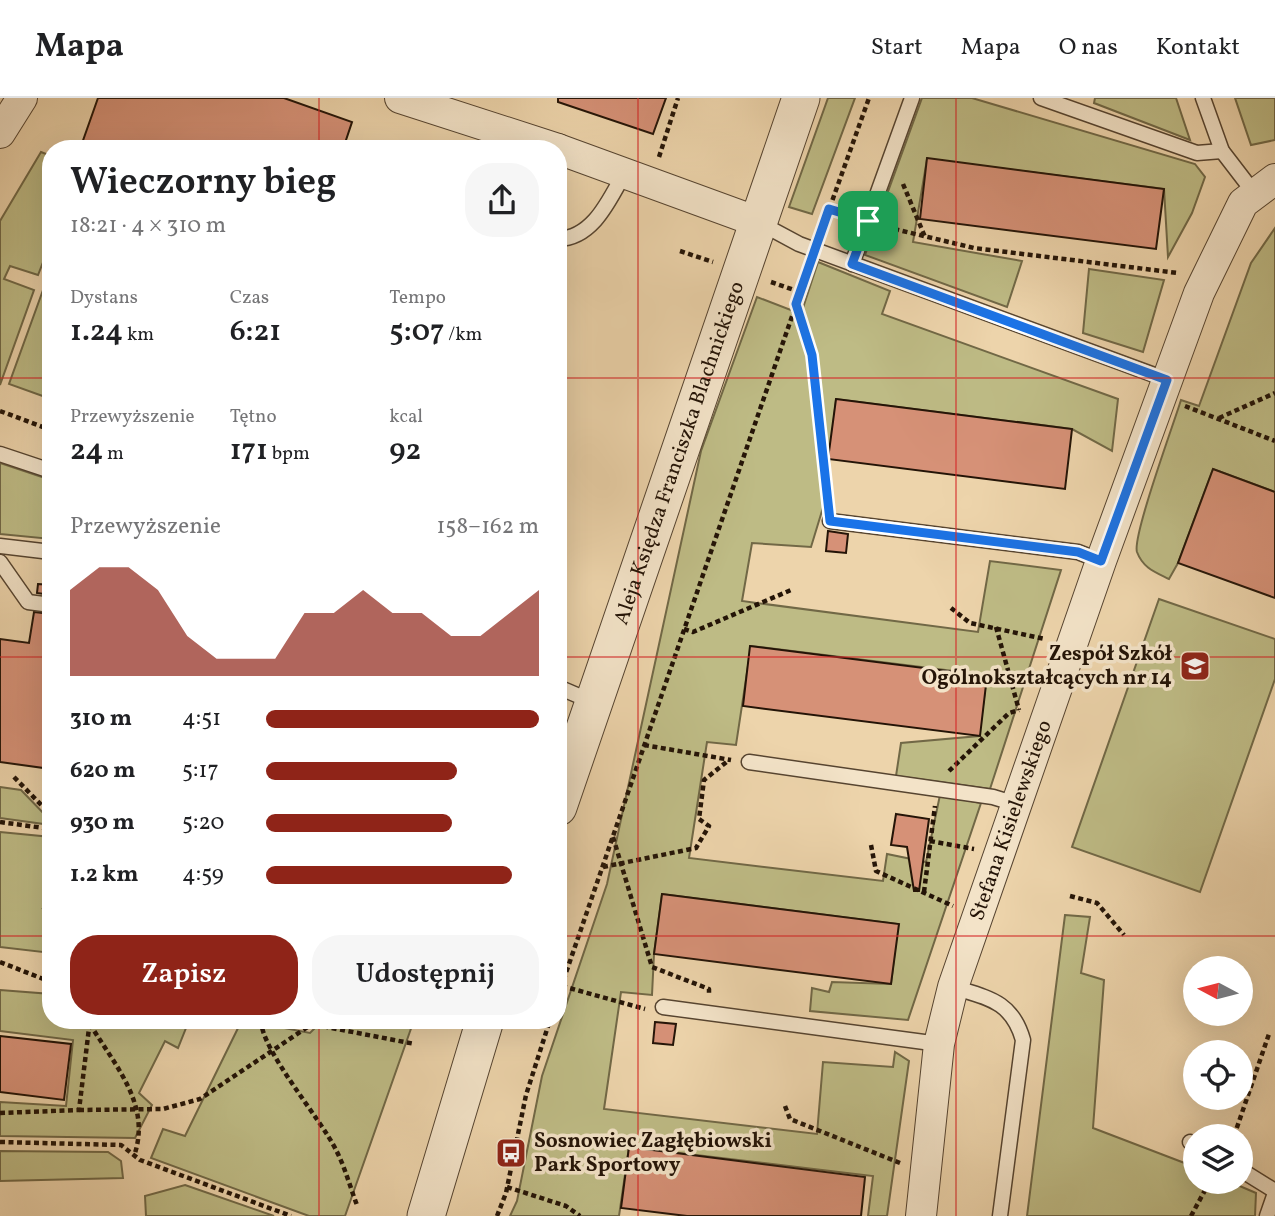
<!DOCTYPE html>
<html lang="pl">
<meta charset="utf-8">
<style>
:root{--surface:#fff;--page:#f6f6f6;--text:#202124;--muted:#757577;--line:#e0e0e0;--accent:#8f2418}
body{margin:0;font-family:Vollkorn,serif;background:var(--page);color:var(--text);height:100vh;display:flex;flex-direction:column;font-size:26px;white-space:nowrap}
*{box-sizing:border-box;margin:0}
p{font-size:23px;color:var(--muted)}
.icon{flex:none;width:38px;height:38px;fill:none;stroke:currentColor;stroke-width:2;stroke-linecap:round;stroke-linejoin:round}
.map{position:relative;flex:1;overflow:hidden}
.sheet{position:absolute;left:42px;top:42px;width:525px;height:889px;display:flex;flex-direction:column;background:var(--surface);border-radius:28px;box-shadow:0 7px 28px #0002}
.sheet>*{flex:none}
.needle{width:46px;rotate:277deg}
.controls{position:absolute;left:1183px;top:858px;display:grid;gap:14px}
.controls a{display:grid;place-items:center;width:70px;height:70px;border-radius:50%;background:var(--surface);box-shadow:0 7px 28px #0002;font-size:35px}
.pin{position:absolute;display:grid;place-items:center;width:60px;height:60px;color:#fff;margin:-30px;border-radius:14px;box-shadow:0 4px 10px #0006}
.round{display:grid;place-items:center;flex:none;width:74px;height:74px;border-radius:28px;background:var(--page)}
.summary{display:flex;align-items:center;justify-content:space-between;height:119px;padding:0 28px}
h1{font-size:38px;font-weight:600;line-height:52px}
.metrics{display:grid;grid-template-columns:repeat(3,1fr);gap:10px;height:119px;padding:7px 28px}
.metrics div{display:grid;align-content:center}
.metrics b{font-size:30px;font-weight:600}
.metrics small{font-size:19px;font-weight:400}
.metrics p{font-size:19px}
.chart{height:196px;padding:14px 28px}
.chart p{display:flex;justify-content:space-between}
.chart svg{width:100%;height:126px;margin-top:7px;fill:var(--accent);opacity:.7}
.primary-button{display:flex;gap:14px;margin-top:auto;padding:14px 28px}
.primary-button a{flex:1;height:80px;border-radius:28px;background:var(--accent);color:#fff;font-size:28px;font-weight:600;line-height:80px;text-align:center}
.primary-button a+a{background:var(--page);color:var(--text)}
ul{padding:0 28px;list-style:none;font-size:23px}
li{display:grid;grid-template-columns:112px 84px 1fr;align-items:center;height:52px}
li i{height:18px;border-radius:9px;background:var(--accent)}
header{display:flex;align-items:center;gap:42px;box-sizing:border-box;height:98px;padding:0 35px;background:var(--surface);border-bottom:2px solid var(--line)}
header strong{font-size:33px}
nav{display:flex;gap:38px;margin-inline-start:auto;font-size:24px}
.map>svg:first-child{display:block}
.green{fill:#bebb85;stroke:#716846;stroke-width:2}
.building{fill:#d69177;stroke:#241407;stroke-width:2}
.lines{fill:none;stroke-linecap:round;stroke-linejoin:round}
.service-casing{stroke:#564430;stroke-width:17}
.minor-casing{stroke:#564430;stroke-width:32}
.tertiary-casing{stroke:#564430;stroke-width:39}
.path{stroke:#241407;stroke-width:4.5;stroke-dasharray:5 3.5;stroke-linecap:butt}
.service{stroke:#f3e3c8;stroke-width:14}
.minor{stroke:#f3e3c8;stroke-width:30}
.tertiary{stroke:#f3e3c8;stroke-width:37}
.route-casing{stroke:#fff;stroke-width:14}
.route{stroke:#1a73e8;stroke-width:9}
.grid{fill:none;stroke:#d62828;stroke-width:2;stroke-opacity:0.55}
.labels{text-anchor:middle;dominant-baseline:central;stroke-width:7;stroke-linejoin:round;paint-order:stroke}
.street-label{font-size:21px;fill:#241407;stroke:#f3e3c8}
.poi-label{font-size:21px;font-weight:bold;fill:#241407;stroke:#f3e3c8;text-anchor:end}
</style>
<header>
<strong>Mapa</strong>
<nav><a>Start</a><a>Mapa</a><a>O nas</a><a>Kontakt</a></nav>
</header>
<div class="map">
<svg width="1275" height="1118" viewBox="0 0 1275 1118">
<rect width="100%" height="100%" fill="#edd4ab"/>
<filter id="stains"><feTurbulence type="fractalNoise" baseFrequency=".00286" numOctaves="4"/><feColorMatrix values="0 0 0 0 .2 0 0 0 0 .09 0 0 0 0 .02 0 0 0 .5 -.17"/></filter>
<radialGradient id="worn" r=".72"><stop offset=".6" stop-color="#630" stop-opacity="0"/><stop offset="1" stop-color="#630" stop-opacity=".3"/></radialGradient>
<g class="green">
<polygon points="828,0 855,0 812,116 789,109"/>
<polygon points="922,0 972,0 1195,66 1205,79 1192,115 1168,159 1164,91 927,61 913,144 1022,163 1007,209 865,157"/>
<polygon points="1095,0 1176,0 1190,42 1094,5"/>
<polygon points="1235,0 1275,0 1275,42 1251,47"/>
<polygon points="41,54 51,58 51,144 38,177 10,168 4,181 34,192 0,287 0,123"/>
<path d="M1275,130V394L1213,371L1178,465L1169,481C1155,474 1143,470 1137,454C1132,439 1174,325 1181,302L1199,308L1251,165Z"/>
<polygon points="818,164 890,193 882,216 1118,301 1112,353 1072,331 836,301 825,403 811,449 752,445 742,503 978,534 990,463 1061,472 990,691 896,678 901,645 979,638 987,577 751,548 736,647 707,644 689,760 883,783 887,756 926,764 940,697 981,705 908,922 810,913 812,890 829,894 832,884 891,886 898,826 662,796 654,856 652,897 621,894 604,1011 817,1036 823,964 893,969 895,954 909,963 887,1118 868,1118 873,1078 629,1049 619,1118 510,1118 517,1103 542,978 607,786 701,353 757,199 801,216"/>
<polygon points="51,170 51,301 9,286"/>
<polygon points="1089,171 1164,182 1143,254 1083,235"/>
<polygon points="0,365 51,382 51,441 0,436"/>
<polygon points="1159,501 1275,541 1275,581 1200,794 1072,749"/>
<polygon points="0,689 21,692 51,723 51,727 0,720"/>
<polygon points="0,734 51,739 51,855 0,849"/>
<polygon points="1065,817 1090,819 1081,875 1104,882 1093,1030 1195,1069 1195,1083 1228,1083 1256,1095 1255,1118 1027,1118"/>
<polygon points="0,892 51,896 51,922 178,922 186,930 178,950 165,943 139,995 152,1007 135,1040 0,1038 0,1004 66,1008 73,942 0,933"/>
<polygon points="242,922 310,935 323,922 414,922 345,1118 309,1118 151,1060 163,1031 185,1038"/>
<polygon points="0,1053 108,1054 121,1063 123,1080 0,1083"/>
<polygon points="185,1087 274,1118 146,1118 145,1098"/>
</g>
<g class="building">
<polygon points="98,0 284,0 352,24 343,51 80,51"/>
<polygon points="558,0 666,0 653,36 558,4"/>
<polygon points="927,60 1164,91 1156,151 920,121"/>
<polygon points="836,301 1072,331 1065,391 828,361"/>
<polygon points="1213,371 1275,394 1275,500 1178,465"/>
<polygon points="828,433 848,436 846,455 826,453"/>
<polygon points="38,486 51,487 51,497 37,495"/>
<polygon points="34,514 51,516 51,671 0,664 0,541 29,545"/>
<polygon points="750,548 987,578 980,638 743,608"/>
<polygon points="896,716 929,721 919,793 914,793 907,749 891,747"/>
<polygon points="662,796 899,826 891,886 654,856"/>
<polygon points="655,924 676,926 673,947 653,945"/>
<polygon points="0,938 71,946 64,1002 0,994"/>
<polygon points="629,1049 865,1079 861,1118 687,1118 621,1110"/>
</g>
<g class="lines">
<g class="service-casing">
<g id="service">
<polyline points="1041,0 1197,55 1222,53"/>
<polyline points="1203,0 1222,53 1255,96"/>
<polyline points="758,124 799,146 1168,282"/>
<path d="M558,141C594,140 610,100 625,74"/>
<polyline points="852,166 912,0"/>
<polyline points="0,356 51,373"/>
<polyline points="830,423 1078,454 1101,463"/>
<polyline points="0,448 51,454"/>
<polyline points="0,464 28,504 51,507"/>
<polyline points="558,589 593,604"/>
<polyline points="749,664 993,699 1016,706"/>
<path d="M953,889C988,900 1012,903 1023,942L1000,1118"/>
<polyline points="663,909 939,946"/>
<polyline points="1190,1044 1195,1047"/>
<polyline points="1241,1072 1275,1093"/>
<polyline points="1267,1118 1275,1095"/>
</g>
</g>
<g class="minor-casing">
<g id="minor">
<polyline points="400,0 558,51"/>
<polyline points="0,35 22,0"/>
<polyline points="558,51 758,124"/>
<path id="s1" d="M921,1118L939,946L953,889L1101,463L1199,195L1243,105L1275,81"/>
</g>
</g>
<g class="tertiary-casing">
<g id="tertiary">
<path id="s2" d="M558,709L801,0"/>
<polyline points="426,1118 485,922"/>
</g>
</g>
<g class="path">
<polyline points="659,59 678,0"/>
<polyline points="903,86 925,139"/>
<polyline points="830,111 851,118"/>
<polyline points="886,129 974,150 1178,175"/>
<polyline points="821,134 869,0"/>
<polyline points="680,153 713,164"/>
<polyline points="771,184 800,194"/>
<polyline points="796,207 812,257 828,404"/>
<polyline points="1185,308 1275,343"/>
<polyline points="0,313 51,332"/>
<polyline points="1219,320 1275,295"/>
<polyline points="951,510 970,525 1045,541"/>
<polyline points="996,529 1019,612"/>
<polyline points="684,531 693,534 791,492"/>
<polyline points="644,647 731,662"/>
<polyline points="949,673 1009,615 1019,612"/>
<polyline points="14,679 51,717"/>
<polyline points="0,724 51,731"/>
<polyline points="613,739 652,869 709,891 709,895"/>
<polyline points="930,743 974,751"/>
<polyline points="871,747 876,773 953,808"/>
<polyline points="603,769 696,750 709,728 699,721 704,682 729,662"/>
<polyline points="924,794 935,708"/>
<polyline points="1070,798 1097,805 1124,837"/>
<polyline points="43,809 51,816"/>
<polyline points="0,864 51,884"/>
<polyline points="562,888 645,911"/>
<polyline points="558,898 809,169"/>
<path d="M261,922C261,952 321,1021 336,1052C345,1069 350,1089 357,1107"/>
<polyline points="290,922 415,946"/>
<path d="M90,926C115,968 152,1007 134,1058"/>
<polyline points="785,1008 790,1021 900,1065"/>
<polyline points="79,1012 163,1011 200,1001 318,922"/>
<polyline points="0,1015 79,1012 90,922"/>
<polyline points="1234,1038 1269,936"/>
<polyline points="0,1044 121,1047 140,1062 291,1118"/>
<polyline points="507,1089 566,1108 580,1118"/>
<polyline points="497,1118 506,1095 526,997 550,922"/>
<polyline points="1191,1118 1210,1083"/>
</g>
<use href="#service" class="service"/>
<use href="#minor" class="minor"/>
<use href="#tertiary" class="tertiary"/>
</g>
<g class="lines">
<g class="route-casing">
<polygon id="route" points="829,111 868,123 852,166 1167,282 1101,463 1078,454 830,423 812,257 796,206"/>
</g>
<use href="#route" class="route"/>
</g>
<path class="grid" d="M319,0V51M638,0V1118M956,0V1118M0,280H51M558,280H1275M0,559H51M558,559H1275M0,838H51M558,838H1275M319,922V1118"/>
<defs>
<g id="school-square" transform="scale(1.575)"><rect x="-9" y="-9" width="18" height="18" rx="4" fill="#8f2418" stroke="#f3e3c8"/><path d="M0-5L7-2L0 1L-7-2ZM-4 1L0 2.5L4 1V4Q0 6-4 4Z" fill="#fff"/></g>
<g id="bus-square" transform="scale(1.575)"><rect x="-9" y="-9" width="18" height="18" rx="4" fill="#8f2418" stroke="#f3e3c8"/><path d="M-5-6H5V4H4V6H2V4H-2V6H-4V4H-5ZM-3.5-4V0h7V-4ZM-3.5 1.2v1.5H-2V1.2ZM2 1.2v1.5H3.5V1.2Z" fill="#fff"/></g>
</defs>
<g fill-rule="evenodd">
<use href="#school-square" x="1195" y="568"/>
<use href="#bus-square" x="511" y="1055"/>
</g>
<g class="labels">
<g class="street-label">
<text stroke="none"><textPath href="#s2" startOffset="374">Aleja Księdza Franciszka Blachnickiego</textPath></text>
<text stroke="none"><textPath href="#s1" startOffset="408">Stefana Kisielewskiego</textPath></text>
</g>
<g class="poi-label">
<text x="1172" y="556">Zespół Szkół<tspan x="1172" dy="24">Ogólnokształcących nr 14</tspan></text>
<text x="534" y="1043" text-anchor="start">Sosnowiec Zagłębiowski<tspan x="534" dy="24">Park Sportowy</tspan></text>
</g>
</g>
<rect width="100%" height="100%" filter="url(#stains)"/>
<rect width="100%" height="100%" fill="url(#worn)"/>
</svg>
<div class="controls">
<a><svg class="needle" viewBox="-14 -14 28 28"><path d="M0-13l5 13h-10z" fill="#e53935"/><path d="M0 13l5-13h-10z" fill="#757577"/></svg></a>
<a><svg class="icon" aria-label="locate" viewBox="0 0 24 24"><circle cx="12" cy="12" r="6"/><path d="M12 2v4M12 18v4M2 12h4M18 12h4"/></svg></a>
<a><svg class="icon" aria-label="layers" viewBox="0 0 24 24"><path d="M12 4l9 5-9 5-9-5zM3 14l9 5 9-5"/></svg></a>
</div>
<div class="pin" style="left:868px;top:123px;background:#1e9e55"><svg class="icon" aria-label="arrive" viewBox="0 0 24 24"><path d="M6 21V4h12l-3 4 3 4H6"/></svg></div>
<section class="sheet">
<div class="summary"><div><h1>Wieczorny bieg</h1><p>18:21 · 4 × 310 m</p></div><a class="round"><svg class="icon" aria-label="share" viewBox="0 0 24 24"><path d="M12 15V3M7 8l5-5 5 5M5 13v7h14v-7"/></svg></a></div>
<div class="metrics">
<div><p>Dystans</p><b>1.24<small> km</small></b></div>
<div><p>Czas</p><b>6:21</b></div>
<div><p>Tempo</p><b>5:07<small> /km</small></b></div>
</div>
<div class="metrics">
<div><p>Przewyższenie</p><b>24<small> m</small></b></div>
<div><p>Tętno</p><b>171<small> bpm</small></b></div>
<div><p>kcal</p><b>92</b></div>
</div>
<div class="chart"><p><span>Przewyższenie</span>158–162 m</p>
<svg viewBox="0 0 160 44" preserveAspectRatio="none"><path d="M0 44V14L10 6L20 6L30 14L40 30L50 38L60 38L70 38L80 22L90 22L100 14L110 22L120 22L130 30L140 30L150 22L160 14V44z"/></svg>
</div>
<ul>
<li><b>310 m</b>4:51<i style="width:100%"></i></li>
<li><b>620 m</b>5:17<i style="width:70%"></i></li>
<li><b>930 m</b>5:20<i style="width:68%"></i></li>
<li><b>1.2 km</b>4:59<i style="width:90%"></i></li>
</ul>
<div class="primary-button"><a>Zapisz</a><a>Udostępnij</a></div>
</section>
</div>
